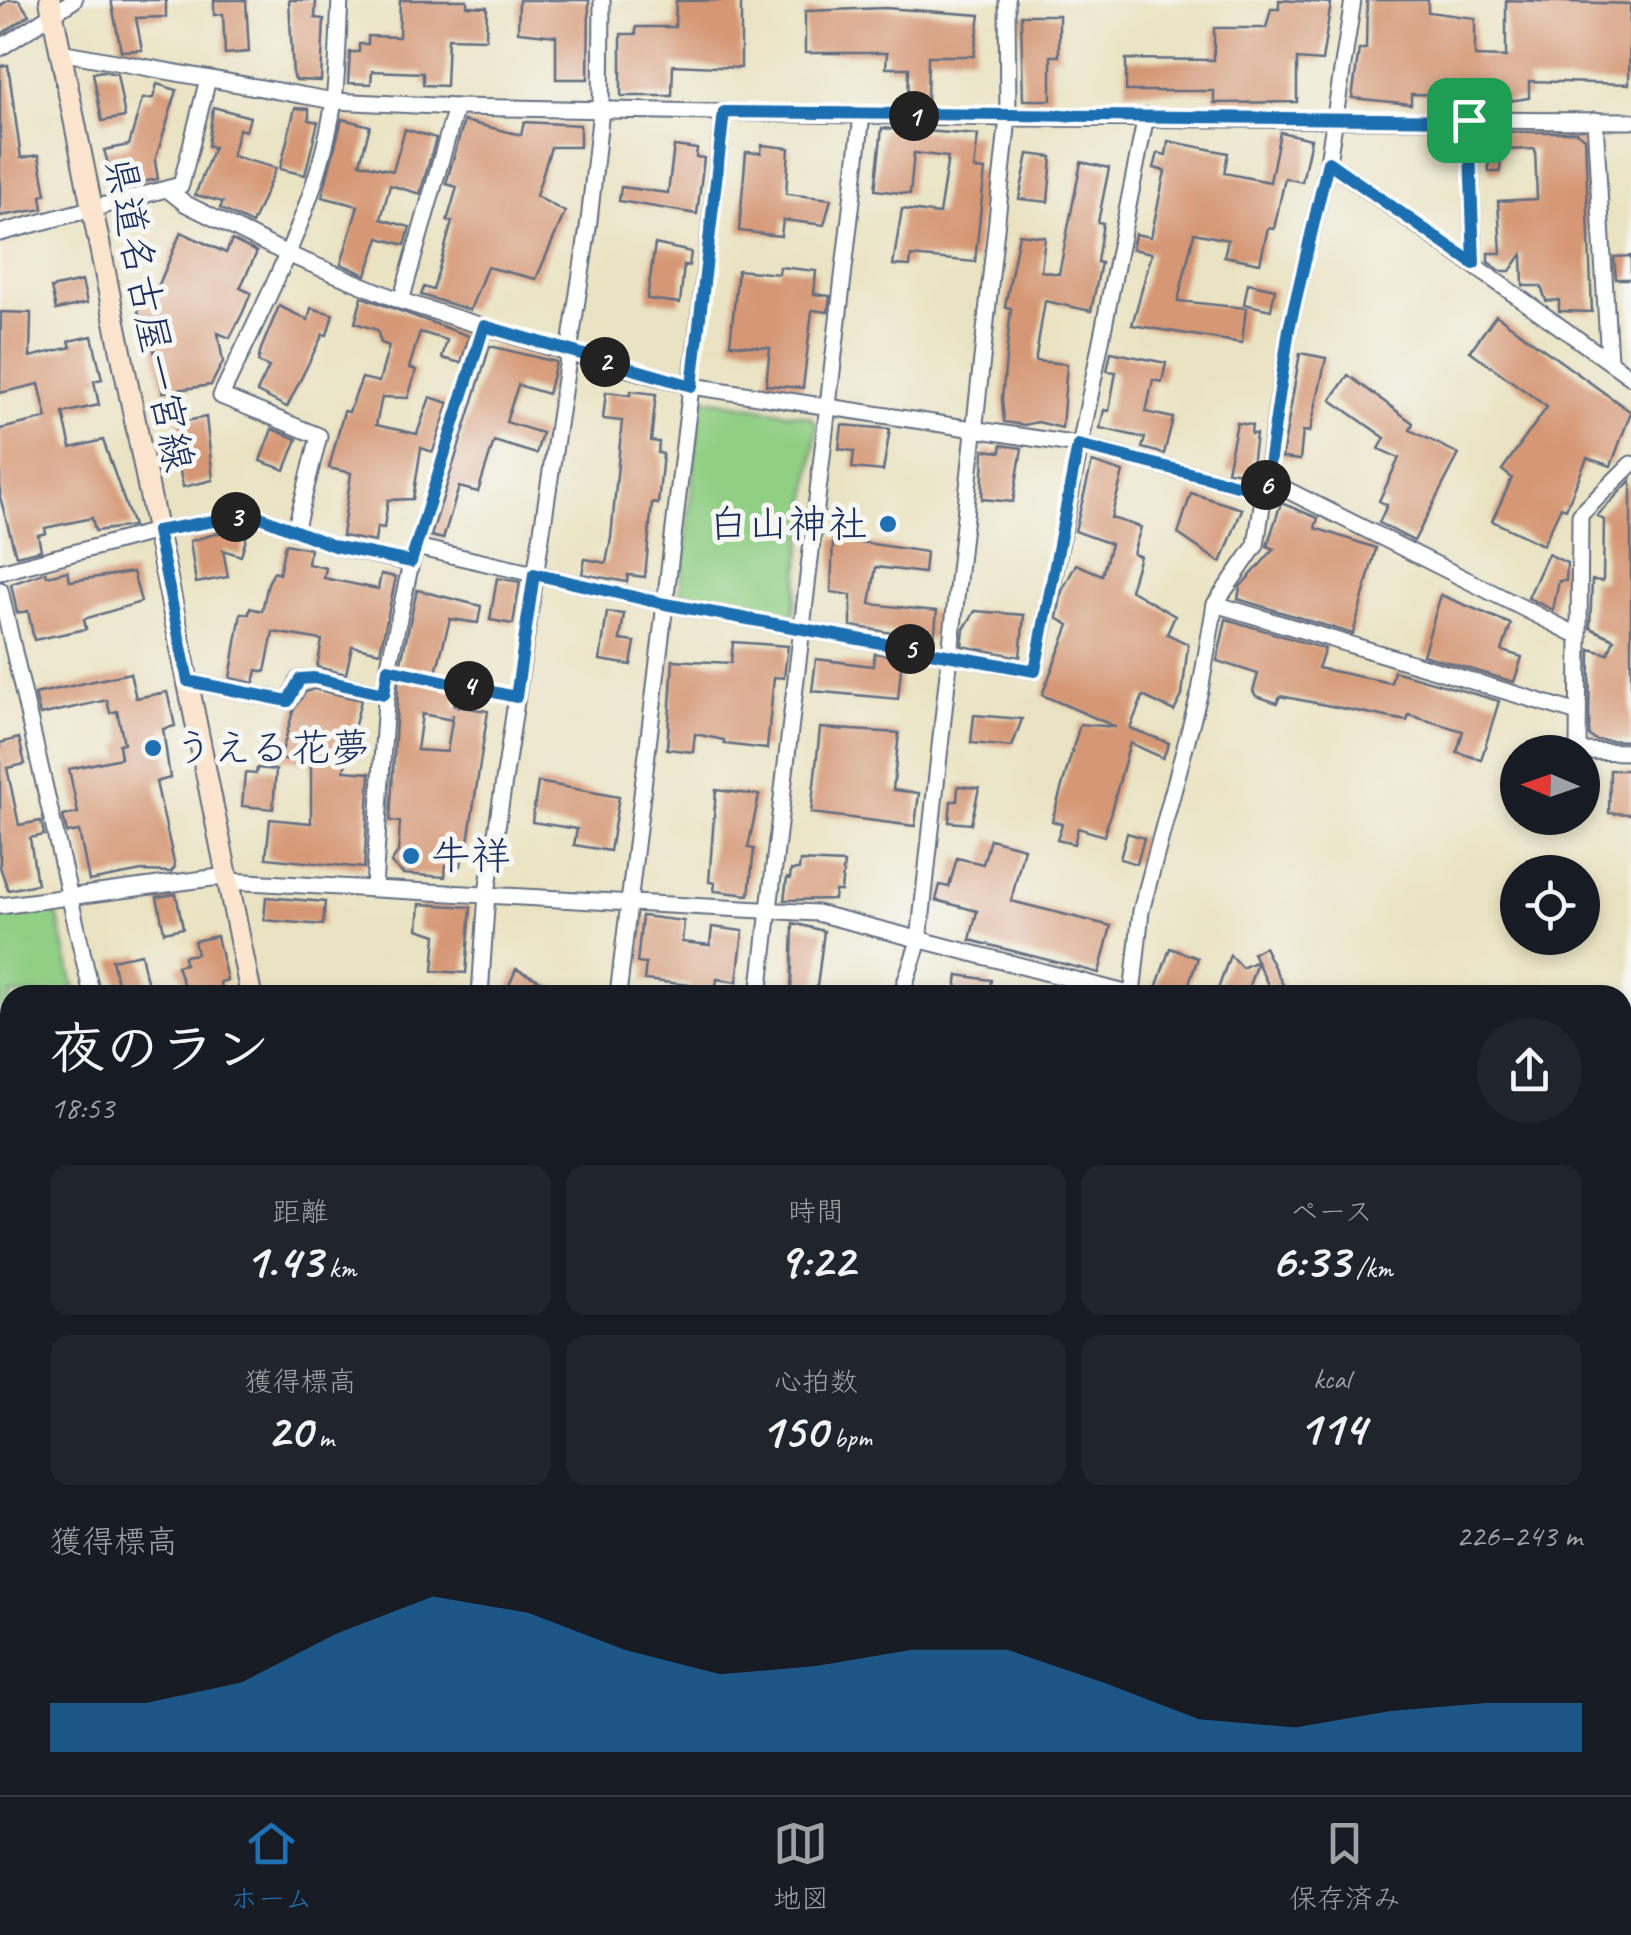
<!DOCTYPE html>
<html lang="ja">
<meta charset="utf-8">
<style>
:root{--surface:#171b24;--page:#20242c;--text:#f1f3f6;--muted:#9ea1a6;--line:#363941;--accent:#1f6fb2}
body{margin:0;font-family:Caveat,"Klee One",sans-serif;background:var(--page);color:var(--text);height:100vh;display:flex;flex-direction:column;font-size:38px;white-space:nowrap}
*{box-sizing:border-box;margin:0}
p{font-size:32px;color:var(--muted)}
.icon{flex:none;width:55px;height:55px;fill:none;stroke:currentColor;stroke-width:2;stroke-linecap:round;stroke-linejoin:round}
.map{position:relative;flex:1;overflow:hidden}
.drawer{position:absolute;left:0px;top:985px;width:1632px;height:810px;display:flex;flex-direction:column;background:var(--surface);border-radius:30px 30px 0 0;box-shadow:0 5px 15px #0003}
.drawer>*{flex:none}
.needle{width:65px;rotate:272deg}
.buttons{position:absolute;left:1500px;top:735px;display:grid;gap:20px}
.buttons a{display:grid;place-items:center;width:100px;height:100px;border-radius:50%;background:var(--surface);box-shadow:0 5px 15px #0003;font-size:50px}
.pin{position:absolute;display:grid;place-items:center;width:85px;height:85px;color:#fff;margin:-42px;border-radius:20px;box-shadow:0 5px 15px #0006}
.km{position:absolute;width:50px;height:50px;margin:-25px;border-radius:50%;background:#222;color:#fff;font-size:28px;line-height:50px;text-align:center}
.round{display:grid;place-items:center;flex:none;width:105px;height:105px;border-radius:52px;background:var(--page)}
.overview{display:flex;align-items:center;justify-content:space-between;height:170px;padding:0 50px}
h1{font-size:55px;font-weight:700;line-height:75px}
.stats{display:grid;grid-template-columns:repeat(3,1fr);gap:15px;height:170px;padding:10px 50px}
.stats div{display:grid;align-content:center;border-radius:20px;background:var(--page);text-align:center}
.stats b{font-size:50px;font-weight:700}
.stats small{font-size:28px;font-weight:400}
.stats p{font-size:28px}
.chart{height:280px;padding:20px 50px}
.chart p{display:flex;justify-content:space-between}
.chart svg{width:100%;height:180px;margin-top:10px;fill:var(--accent);opacity:.7}
.tab-bar{display:flex;justify-content:space-around;align-items:center;height:140px;border-top:2px solid var(--line);background:var(--surface);font-size:28px;color:var(--muted)}
.tab-bar a{display:grid;justify-items:center;gap:5px}
.tab-bar .current{color:var(--accent)}
.map>svg:first-child{display:block}
.green{fill:#91cf85;stroke:#567f72;stroke-width:2.5}
.building{fill:#d59774;fill-rule:evenodd}
.lines{fill:none;stroke-linecap:round;stroke-linejoin:round}
.service-casing{stroke:#636e81;stroke-width:11}
.minor-casing{stroke:#636e81;stroke-width:19}
.tertiary-casing{stroke:#636e81;stroke-width:21}
.secondary-casing{stroke:#636e81;stroke-width:24}
.path{stroke:#636e81;stroke-width:4;stroke-dasharray:2.5 8;stroke-linecap:butt}
.service{stroke:#fff;stroke-width:8}
.minor{stroke:#fff;stroke-width:15}
.tertiary{stroke:#fff;stroke-width:18}
.secondary{stroke:#fbe5cf;stroke-width:20}
.route-casing{stroke:#fff;stroke-width:20}
.route{stroke:#1f6fb2;stroke-width:12}
.poi-dot{fill:#1f6fb2;stroke:#f6f6f2;stroke-width:4}
.labels{text-anchor:middle;dominant-baseline:central;stroke-width:10;stroke-linejoin:round;paint-order:stroke}
.street-label{font-size:40px;fill:#1b2f5e;stroke:#f6f6f2}
.poi-label{font-size:40px;fill:#1b2f5e;stroke:#f6f6f2;text-anchor:start}
</style>
<div class="map">
<svg width="1631" height="1795" viewBox="0 0 1631 1795">
<rect width="100%" height="100%" fill="#f6f6f2"/>
<filter id="ink" filterUnits="userSpaceOnUse"><feTurbulence type="fractalNoise" baseFrequency=".01" numOctaves="2"/><feDisplacementMap in="SourceGraphic" scale="20" xChannelSelector="R" yChannelSelector="G"/><feConvolveMatrix kernelMatrix="1 2 1 2 8 2 1 2 1" color-interpolation-filters="sRGB"/></filter>
<filter id="wash" filterUnits="userSpaceOnUse"><feTurbulence type="fractalNoise" baseFrequency=".0048" numOctaves="4" result="noise"/><feDisplacementMap in="SourceGraphic" scale="40" xChannelSelector="R" yChannelSelector="G"/><feGaussianBlur stdDeviation="2.25" result="paint"/><feColorMatrix in="noise" values="0 0 0 0 0 0 0 0 0 0 0 0 0 0 0 0 0 1.4 0 .05"/><feComposite in="paint" operator="in"/></filter>
<g filter="url(#wash)">
<rect width="100%" height="100%" fill="#eae3c3"/>
<g class="green">
<polygon points="708,399 811,417 817,426 794,612 788,619 684,598 680,592 701,404"/>
<polygon points="50,910 58,917 76,995 10,995 8,1137 0,1129 0,916"/>
</g>
<g id="blocks">
<g class="building">
<polygon points="8,0 19,0 29,15 0,35 0,6"/>
<polygon points="111,0 166,0 166,17 136,18 142,50 121,51"/>
<polygon points="214,0 246,0 249,52 225,54 223,14 214,15"/>
<polygon points="289,0 316,0 315,18 324,19 321,81 296,80 293,75"/>
<polygon points="400,0 467,0 467,6 487,7 486,39 448,38 446,86 423,85 423,73 372,71 371,84 348,83 350,52 359,52 359,44 368,44 368,36 399,37"/>
<polygon points="519,0 589,0 588,79 556,79 556,36 518,32"/>
<polygon points="741,0 741,68 673,65 672,96 621,96 621,34 636,34 636,27 675,27 676,1"/>
<polygon points="1279,0 1331,3 1322,61 1297,59 1297,102 1214,103 1214,91 1126,91 1126,59 1214,60 1214,28 1266,28 1271,9 1279,9"/>
<polygon points="1367,0 1428,0 1428,12 1475,18 1475,56 1506,57 1506,0 1630,4 1629,84 1529,81 1529,98 1503,102 1502,109 1470,105 1470,97 1451,95 1411,94 1411,104 1352,98 1359,49 1366,49"/>
<polygon points="885,8 980,15 974,56 928,56 927,101 908,101 909,68 886,68 887,53 805,53 805,11"/>
<polygon points="1021,15 1059,15 1059,56 1051,56 1051,100 1023,100"/>
<polygon points="8,65 21,158 39,155 46,194 41,196 43,209 0,216 0,66"/>
<polygon points="102,71 117,74 125,117 102,121 93,73"/>
<polygon points="157,84 177,90 155,161 158,179 115,187 104,150 129,145 142,99 153,98"/>
<polygon points="213,107 250,117 246,131 239,129 232,156 276,168 252,224 220,208 223,202 195,195 214,147 208,146"/>
<polygon points="295,108 309,109 309,120 318,122 305,175 280,169"/>
<polygon points="342,119 370,126 360,163 393,171 405,129 436,138 420,194 390,185 381,219 410,227 405,245 379,238 366,275 341,264 358,206 322,197"/>
<polygon points="464,121 521,135 524,122 580,125 580,147 551,147 536,196 565,212 536,279 487,267 470,310 421,295 424,287 433,290 452,222 447,221 457,187 446,184"/>
<polygon points="882,128 978,135 974,169 985,170 975,262 911,256 910,266 893,265 902,209 939,214 948,157 914,153 910,194 875,190"/>
<polygon points="1280,132 1311,139 1302,182 1285,178 1274,229 1268,228 1260,263 1224,256 1228,240 1194,233 1178,301 1246,308 1242,343 1132,325 1152,253 1132,249 1135,234 1151,237 1165,171 1154,168 1158,153 1166,155 1168,141 1228,153 1224,173 1270,182"/>
<polygon points="1487,132 1576,132 1585,138 1592,312 1559,311 1559,300 1546,301 1541,286 1523,286 1522,254 1510,271 1501,271 1488,262 1488,253 1501,253 1498,201 1537,199 1535,149 1501,150 1500,172 1489,172"/>
<polygon points="762,145 789,148 786,194 831,199 824,225 783,220 781,236 739,231 746,152 761,153"/>
<polygon points="674,146 697,149 696,157 704,158 697,214 619,201 621,187 668,193"/>
<polygon points="1028,154 1052,157 1048,202 1019,199"/>
<polygon points="1081,162 1109,168 1098,222 1103,223 1097,262 1101,263 1091,311 1045,301 1036,356 1036,361 1067,364 1062,428 1038,422 1024,425 1004,422 1002,399 1011,308 1005,307 1019,234 1045,237 1041,271 1059,274"/>
<polygon points="181,232 226,253 232,240 257,252 240,288 251,293 243,312 230,338 218,333 223,362 211,385 163,392 149,327 142,328 134,292 158,287"/>
<polygon points="655,244 691,252 689,266 684,265 680,303 647,299"/>
<polygon points="1631,256 1631,279 1616,279 1614,257"/>
<polygon points="780,267 816,271 814,294 830,296 828,312 812,310 803,388 766,385 770,348 730,344 738,270 779,274"/>
<polygon points="82,281 87,303 56,310 51,288"/>
<polygon points="1248,283 1275,289 1271,310 1244,304"/>
<polygon points="362,297 469,336 461,363 442,358 447,340 420,332 409,368 416,370 408,398 382,397 376,425 417,434 430,397 449,403 433,452 421,448 413,499 388,500 384,528 377,527 375,542 342,536 351,473 329,468 344,411 349,412 362,378 379,382 389,346 381,343 377,330 355,323"/>
<polygon points="279,306 308,320 311,308 333,314 327,335 323,334 287,407 257,392 269,367 258,362 261,349"/>
<polygon points="1,312 31,313 30,357 71,347 69,341 92,336 102,379 94,381 99,405 63,413 71,448 103,440 133,526 95,531 92,518 45,528 46,533 38,535 41,550 16,556 0,497 0,429 47,418 39,384 0,393"/>
<polygon points="1496,315 1631,412 1611,466 1587,458 1566,509 1561,507 1543,545 1492,521 1512,478 1502,470 1547,407 1470,351"/>
<polygon points="490,346 556,362 548,394 518,385 506,422 542,433 536,454 494,441 478,492 459,487 443,539 431,536"/>
<polygon points="1111,352 1166,363 1162,382 1153,380 1146,412 1173,418 1164,454 1142,448 1145,438 1100,428 1104,410 1109,411 1116,372 1107,371"/>
<polygon points="1300,353 1326,358 1310,432 1303,431 1300,460 1282,458"/>
<polygon points="1348,375 1413,423 1410,430 1459,454 1414,541 1379,523 1387,505 1379,501 1399,458 1379,449 1385,438 1331,400"/>
<polygon points="631,391 656,394 651,441 659,442 658,453 663,454 658,504 652,503 645,577 628,575 627,582 582,574 585,559 606,563 611,538 622,421 603,419 606,392 630,395"/>
<polygon points="206,417 213,480 183,487 174,442 180,440 176,423"/>
<polygon points="1237,423 1252,425 1251,434 1256,434 1251,474 1227,471"/>
<polygon points="842,425 890,429 883,471 852,468 854,451 839,449"/>
<polygon points="272,429 297,439 285,470 260,461"/>
<polygon points="1001,445 1022,448 1013,502 982,499 984,450 1001,452"/>
<polygon points="1092,462 1123,472 1111,518 1141,527 1133,554 1140,556 1130,590 1175,616 1167,634 1188,644 1182,696 1174,711 1143,696 1130,728 1169,743 1163,758 1130,743 1104,836 1078,828 1074,844 1057,840 1062,824 1052,821 1080,724 1116,727 1042,695 1069,625 1057,618 1062,591 1076,564 1102,575 1111,544 1075,531"/>
<polygon points="1631,480 1631,741 1596,740 1589,736 1590,649 1608,654 1614,639 1590,628 1592,580 1603,581 1604,520 1597,516"/>
<polygon points="1191,493 1242,509 1221,563 1178,534"/>
<polygon points="1281,503 1318,518 1315,528 1376,548 1353,634 1238,599 1240,587 1274,549 1267,546"/>
<polygon points="229,530 247,535 241,556 223,550 228,577 196,583 190,541"/>
<polygon points="833,538 926,552 924,573 876,567 870,604 937,611 934,640 851,626 851,595 831,592"/>
<polygon points="285,544 310,549 308,564 326,568 324,578 378,589 381,574 396,577 380,652 352,646 346,674 317,667 322,640 273,632 265,672 257,670 254,683 230,678 241,613 249,614 250,608 262,611 268,583 274,572 279,574"/>
<polygon points="1548,554 1567,563 1566,581 1559,581 1553,610 1528,598"/>
<polygon points="68,571 70,581 133,572 141,602 84,619 86,629 34,640 28,611 17,613 11,584 46,572 47,576"/>
<polygon points="497,578 520,582 513,624 490,620"/>
<path d="M417,590L481,606L478,623L450,619L433,684L457,693L454,706L488,711L467,849H463L461,866L446,865L445,877L403,874L391,863L398,852L400,822L390,821L399,671ZM422,714L452,720L453,714L447,752L417,750Z"/>
<polygon points="1441,595 1511,624 1502,651 1522,657 1514,682 1423,655"/>
<polygon points="975,611 1024,615 1020,657 962,646 964,629"/>
<polygon points="607,612 624,614 620,640 635,642 631,665 600,660"/>
<polygon points="1226,619 1325,649 1318,668 1391,683 1394,671 1499,701 1481,760 1457,752 1463,731 1409,715 1407,721 1280,696 1277,703 1256,696 1253,691 1258,674 1217,661"/>
<polygon points="733,642 788,646 784,678 774,677 767,749 724,744 724,740 695,734 693,752 667,749 673,660 731,663"/>
<polygon points="875,653 902,658 898,699 812,691 816,659 873,666"/>
<polygon points="130,673 136,698 167,692 171,708 175,726 163,729 170,778 156,782 175,867 171,872 142,871 89,881 79,831 67,833 63,816 78,813 69,769 121,758 119,744 124,743 117,711 110,713 107,700 40,715 35,694"/>
<polygon points="314,689 361,700 344,771 370,773 364,868 266,858 270,819 311,823 311,762 280,759 293,711 305,692"/>
<polygon points="974,715 1022,719 1012,747 971,743"/>
<polygon points="820,728 899,733 893,790 919,793 915,826 811,813"/>
<polygon points="19,738 25,764 7,768 19,825 41,821 44,835 30,838 37,884 8,890 0,867 0,743"/>
<polygon points="257,768 276,770 273,809 242,806 245,773 256,774"/>
<polygon points="1610,770 1631,770 1631,814 1609,813"/>
<polygon points="538,782 619,797 610,851 574,845 577,829 532,822"/>
<polygon points="958,786 979,788 971,824 949,822 951,801 957,801"/>
<polygon points="716,790 759,795 748,848 754,849 749,895 714,891 715,883 709,882"/>
<polygon points="1127,833 1144,838 1137,864 1120,859"/>
<polygon points="990,839 1024,848 1011,901 1111,926 1099,973 970,940 977,911 936,900 940,885 949,887 957,858 983,864"/>
<polygon points="800,861 844,863 841,891 835,891 834,899 784,900 787,878 790,879 791,870 799,870"/>
<polygon points="176,894 183,928 164,932 157,897"/>
<polygon points="266,897 325,902 323,925 264,920"/>
<polygon points="420,904 471,907 466,973 433,971 436,935 418,929"/>
<polygon points="642,916 684,921 682,942 710,945 712,927 743,931 737,982 717,979 715,995 690,995 691,985 644,980 646,964 637,963"/>
<polygon points="793,923 824,931 816,995 791,995"/>
<polygon points="217,936 227,980 220,982 222,995 187,995 177,966 185,964 184,956 197,954 194,941"/>
<polygon points="1264,947 1288,995 1273,995 1257,962 1246,995 1216,995 1230,955 1242,968 1257,961 1253,953"/>
<polygon points="1170,948 1198,958 1185,995 1155,991"/>
<polygon points="141,954 150,995 120,995 112,960"/>
<polygon points="516,969 570,995 522,995 508,988"/>
<polygon points="958,975 991,980 988,995 955,995"/>
</g>
</g>
</g>
<g filter="url(#ink)">
<use href="#blocks" fill-opacity="0" stroke="#636e81" stroke-width="2.5"/>
<g class="lines">
<g class="service-casing">
<polyline id="service" points="19,1785 21,1795"/>
</g>
<g class="minor-casing">
<g id="minor">
<polyline points="0,48 74,0"/>
<polyline points="60,52 334,101 456,107 1008,118 1631,121"/>
<polyline points="1469,120 1474,264"/>
<polyline points="1595,120 1609,361"/>
<polyline points="1328,162 1631,377"/>
<polyline points="167,189 186,204 287,254 401,301 569,353 692,386 1078,445 1265,492"/>
<polyline points="0,233 181,185 208,79"/>
<polyline points="401,301 456,107"/>
<polyline points="1631,464 1580,515 1578,751 1631,752"/>
<polyline points="1267,480 1579,636"/>
<path d="M295,531L319,436L221,396C265,302 319,204 334,100C338,68 338,33 340,0"/>
<polyline points="416,547 665,604 1035,671 1146,116"/>
<polyline points="0,572 157,531 253,514 334,546 411,563"/>
<polyline points="0,590 92,995"/>
<polyline points="1215,604 1578,713"/>
<polyline points="188,681 288,701 299,679 315,678 384,694"/>
<polyline points="228,881 817,913 1133,995"/>
<polyline points="374,887 388,669 411,563 484,327"/>
<polyline points="0,906 227,876"/>
<polyline points="480,995 487,893 589,221 601,110 602,0"/>
<polyline points="618,995 724,112"/>
<polyline points="759,995 862,115"/>
<polyline points="901,995 919,941 1008,118 1007,0"/>
<polyline points="1132,995 1141,911 1200,691 1215,604 1256,545 1289,329 1328,162 1353,0"/>
<polyline points="1622,1096 1631,1098"/>
<polyline points="0,1147 10,1148"/>
<polyline points="0,1315 10,1313"/>
<polyline points="1622,1340 1631,1340"/>
<polyline points="0,1439 10,1436"/>
<polyline points="0,1583 10,1581"/>
<polyline points="133,1795 134,1785"/>
</g>
</g>
<g class="tertiary-casing">
<g id="tertiary">
<polyline points="1622,1611 1631,1556"/>
<polyline points="1622,1783 1631,1783"/>
<polyline points="488,1785 593,1794 695,1794 1316,1785"/>
<polyline points="1596,1785 1596,1795"/>
</g>
</g>
<g class="secondary-casing">
<g id="secondary">
<polyline points="50,0 251,995"/>
<polyline points="0,1717 10,1719"/>
<polyline points="0,1745 10,1746"/>
<polyline points="291,1785 362,1795"/>
<polyline points="469,1785 473,1795"/>
</g>
</g>
<polyline class="path" points="402,672 500,693"/>
<use href="#service" class="service"/>
<use href="#minor" class="minor"/>
<use href="#tertiary" class="tertiary"/>
<use href="#secondary" class="secondary"/>
</g>
</g>
<g class="lines" filter="url(#ink)">
<g class="route-casing">
<polygon id="route" points="724,112 1469,120 1474,264 1328,162 1289,329 1265,492 1078,445 1035,671 665,604 534,574 516,697 388,669 384,694 314,678 300,679 288,701 188,681 157,531 253,514 334,546 411,562 484,326 692,386"/>
</g>
<use href="#route" class="route"/>
</g>
<g class="poi-dot">
<circle cx="888" cy="524" r="10"/>
<circle cx="153" cy="748" r="10"/>
<circle cx="411" cy="856" r="10"/>
</g>
<g class="labels">
<g class="street-label">
<text transform="translate(149 314) rotate(79)">県道名古屋一宮線</text>
</g>
<g class="poi-label">
<text x="868" y="524" text-anchor="end">白山神社</text>
<text x="173" y="748">うえる花夢</text>
<text x="431" y="856">牛祥</text>
</g>
</g>
</svg>
<div class="buttons">
<a><svg class="needle" viewBox="-14 -14 28 28"><path d="M0-13l5 13h-10z" fill="#e53935"/><path d="M0 13l5-13h-10z" fill="#9ea1a6"/></svg></a>
<a><svg class="icon" aria-label="locate" viewBox="0 0 24 24"><circle cx="12" cy="12" r="6"/><path d="M12 2v4M12 18v4M2 12h4M18 12h4"/></svg></a>
</div>
<div class="pin" style="left:1469px;top:120px;background:#1e9e55"><svg class="icon" aria-label="arrive" viewBox="0 0 24 24"><path d="M6 21V4h12l-3 4 3 4H6"/></svg></div>
<b class="km" style="left:914px;top:116px">1</b>
<b class="km" style="left:605px;top:362px">2</b>
<b class="km" style="left:236px;top:517px">3</b>
<b class="km" style="left:469px;top:686px">4</b>
<b class="km" style="left:910px;top:649px">5</b>
<b class="km" style="left:1266px;top:485px">6</b>
<section class="drawer">
<div class="overview"><div><h1>夜のラン</h1><p>18:53</p></div><a class="round"><svg class="icon" aria-label="share" viewBox="0 0 24 24"><path d="M12 15V3M7 8l5-5 5 5M5 13v7h14v-7"/></svg></a></div>
<div class="stats">
<div><p>距離</p><b>1.43<small> km</small></b></div>
<div><p>時間</p><b>9:22</b></div>
<div><p>ペース</p><b>6:33<small> /km</small></b></div>
</div>
<div class="stats">
<div><p>獲得標高</p><b>20<small> m</small></b></div>
<div><p>心拍数</p><b>150<small> bpm</small></b></div>
<div><p>kcal</p><b>114</b></div>
</div>
<div class="chart"><p><span>獲得標高</span>226–243 m</p>
<svg viewBox="0 0 160 44" preserveAspectRatio="none"><path d="M0 44V32L10 32L20 27L30 15L40 6L50 10L60 19L70 25L80 23L90 19L100 19L110 27L120 36L130 38L140 34L150 32L160 32V44z"/></svg>
</div>
</section>
</div>
<nav class="tab-bar">
<a class="current"><svg class="icon" aria-label="home" viewBox="0 0 24 24"><path d="M3 11l9-7 9 7M6 9v11h12V9"/></svg>ホーム</a>
<a><svg class="icon" aria-label="map" viewBox="0 0 24 24"><path d="M3 6l6-2 6 2 6-2v14l-6 2-6-2-6 2zM9 4v14M15 6v14"/></svg>地図</a>
<a><svg class="icon" aria-label="saved" viewBox="0 0 24 24"><path d="M7 4h10v16l-5-4-5 4z"/></svg>保存済み</a>
</nav>
